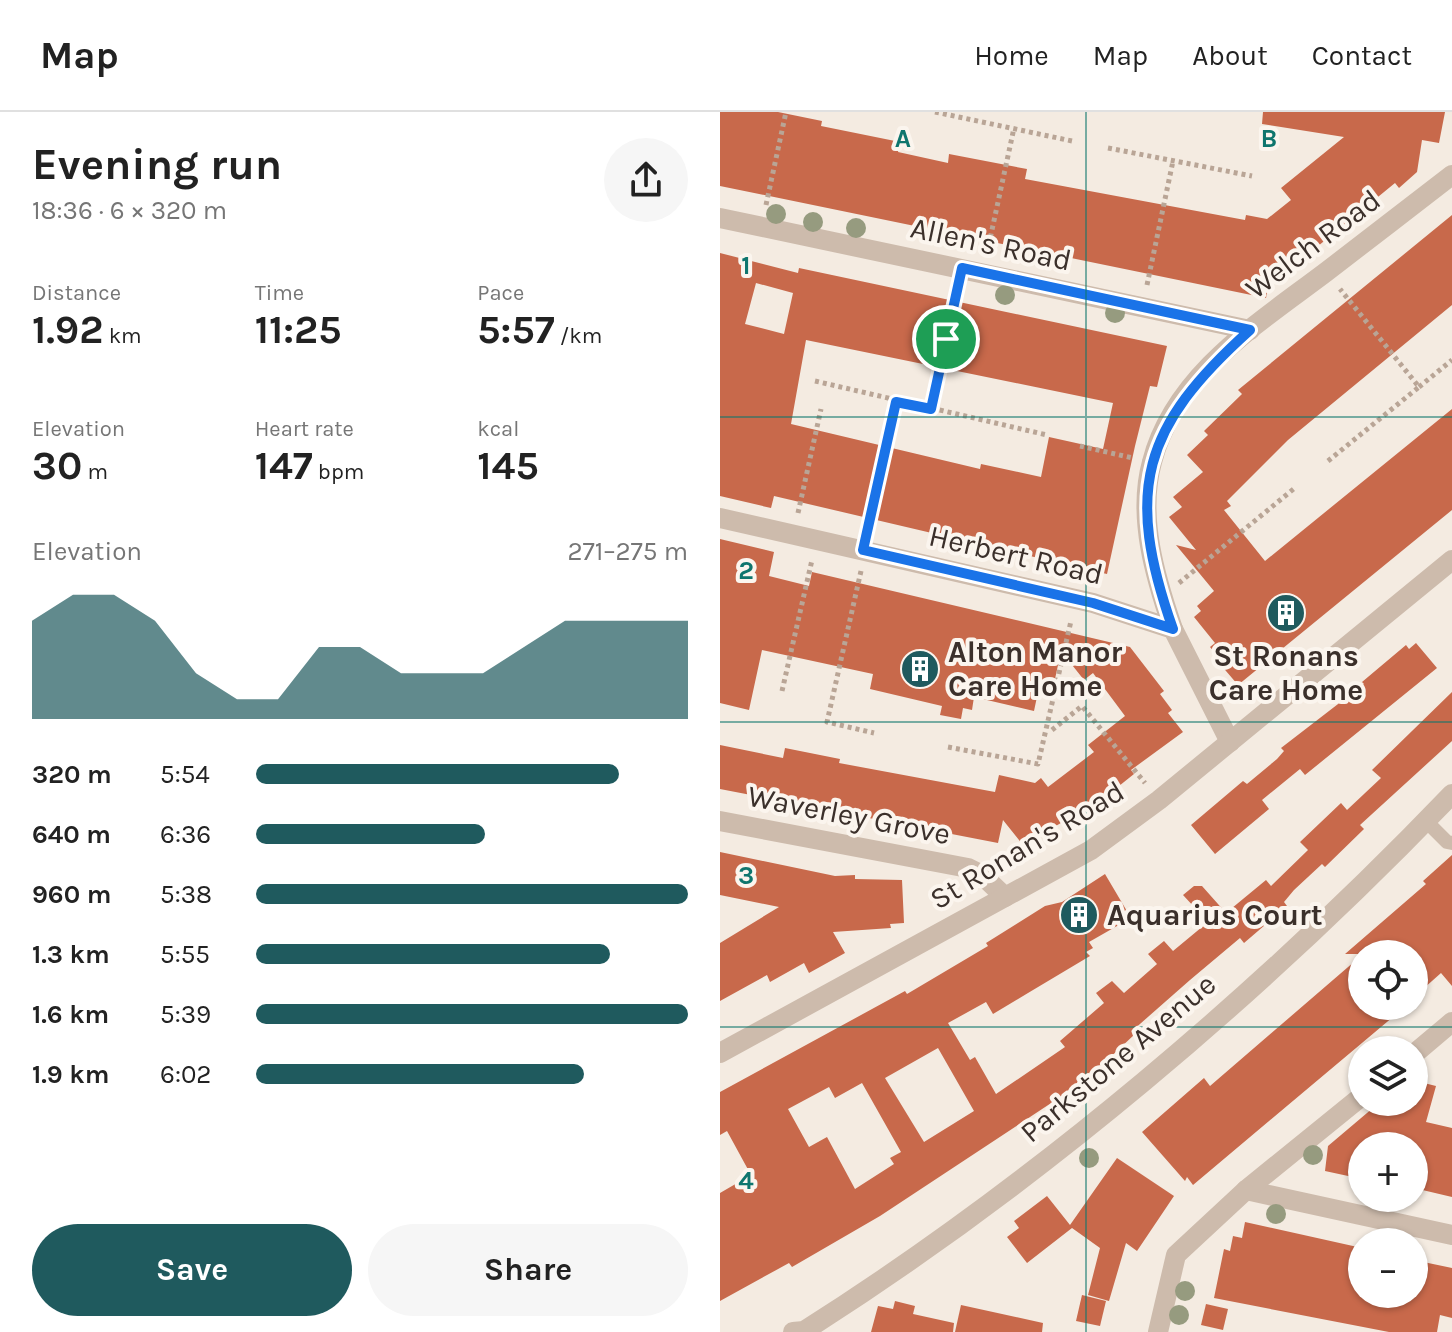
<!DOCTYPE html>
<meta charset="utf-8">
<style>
:root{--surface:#fff;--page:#f6f6f6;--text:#222;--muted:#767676;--line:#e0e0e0;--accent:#1f5a5e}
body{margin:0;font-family:Karla,sans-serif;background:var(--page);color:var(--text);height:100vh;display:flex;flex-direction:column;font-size:30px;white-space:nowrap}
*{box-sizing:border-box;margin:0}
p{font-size:26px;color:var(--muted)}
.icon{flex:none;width:44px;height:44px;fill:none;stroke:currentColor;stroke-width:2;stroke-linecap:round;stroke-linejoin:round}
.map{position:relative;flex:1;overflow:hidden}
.details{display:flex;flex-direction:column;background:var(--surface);width:720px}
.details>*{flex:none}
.tools{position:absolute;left:628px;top:828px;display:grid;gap:16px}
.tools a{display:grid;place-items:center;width:80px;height:80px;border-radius:50%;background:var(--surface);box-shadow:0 2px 6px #0004;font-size:40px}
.pin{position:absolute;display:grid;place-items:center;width:68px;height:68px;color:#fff;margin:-34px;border:4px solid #fff;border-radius:50%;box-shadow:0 2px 8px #0007}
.round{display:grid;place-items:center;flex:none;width:84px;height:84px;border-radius:42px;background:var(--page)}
.head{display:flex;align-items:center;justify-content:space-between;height:136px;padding:0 32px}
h1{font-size:44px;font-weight:700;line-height:60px}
.metrics{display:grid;grid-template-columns:repeat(3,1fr);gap:12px;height:136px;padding:8px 32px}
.metrics div{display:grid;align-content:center}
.metrics b{font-size:40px;font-weight:700}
.metrics small{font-size:22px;font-weight:400}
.metrics p{font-size:22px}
.chart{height:224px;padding:16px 32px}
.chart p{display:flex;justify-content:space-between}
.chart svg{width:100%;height:144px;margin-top:8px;fill:var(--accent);opacity:.7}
.action{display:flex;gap:16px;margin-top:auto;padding:16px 32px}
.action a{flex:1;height:92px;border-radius:48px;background:var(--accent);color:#fff;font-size:32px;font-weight:700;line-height:92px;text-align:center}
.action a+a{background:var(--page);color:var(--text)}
ul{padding:0 32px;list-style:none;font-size:26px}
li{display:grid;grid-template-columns:128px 96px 1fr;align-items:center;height:60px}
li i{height:20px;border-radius:10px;background:var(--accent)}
header{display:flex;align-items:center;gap:48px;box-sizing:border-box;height:112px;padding:0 40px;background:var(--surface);border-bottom:2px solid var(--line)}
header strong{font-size:38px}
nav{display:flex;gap:44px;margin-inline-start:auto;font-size:28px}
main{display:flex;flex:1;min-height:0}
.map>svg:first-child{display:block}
.building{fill:#c8694b;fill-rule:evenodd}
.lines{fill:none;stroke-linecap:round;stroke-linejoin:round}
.path{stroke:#b9a596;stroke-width:5;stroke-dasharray:4 4;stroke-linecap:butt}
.service{stroke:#cdbbac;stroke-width:14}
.minor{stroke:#cdbbac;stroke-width:20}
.tree{fill:#969b7f}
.route-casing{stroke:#fff;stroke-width:16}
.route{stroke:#1a73e8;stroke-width:10}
.grid{fill:none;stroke:#0f766e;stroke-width:2;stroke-opacity:0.55}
.labels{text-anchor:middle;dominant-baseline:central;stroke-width:8;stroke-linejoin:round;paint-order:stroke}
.street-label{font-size:30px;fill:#3b302b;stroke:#fbf5ee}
.poi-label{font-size:30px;font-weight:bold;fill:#3b302b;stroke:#fbf5ee;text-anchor:start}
.grid-label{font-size:26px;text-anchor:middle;font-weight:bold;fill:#0f766e;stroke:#fbf5ee;stroke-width:8;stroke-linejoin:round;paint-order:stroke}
</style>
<header>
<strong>Map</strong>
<nav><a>Home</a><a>Map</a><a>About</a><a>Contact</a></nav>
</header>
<main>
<section class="details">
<div class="head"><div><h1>Evening run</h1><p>18:36 · 6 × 320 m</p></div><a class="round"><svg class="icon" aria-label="share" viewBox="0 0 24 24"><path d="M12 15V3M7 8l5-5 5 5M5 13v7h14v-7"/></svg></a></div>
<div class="metrics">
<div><p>Distance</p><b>1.92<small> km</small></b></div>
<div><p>Time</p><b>11:25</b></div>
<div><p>Pace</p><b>5:57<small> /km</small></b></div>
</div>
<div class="metrics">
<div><p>Elevation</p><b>30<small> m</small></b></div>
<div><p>Heart rate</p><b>147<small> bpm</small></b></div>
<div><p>kcal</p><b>145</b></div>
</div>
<div class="chart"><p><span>Elevation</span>271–275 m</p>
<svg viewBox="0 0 160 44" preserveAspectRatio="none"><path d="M0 44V14L10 6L20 6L30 14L40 30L50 38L60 38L70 22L80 22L90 30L100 30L110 30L120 22L130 14L140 14L150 14L160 14V44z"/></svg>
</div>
<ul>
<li><b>320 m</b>5:54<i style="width:84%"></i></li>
<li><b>640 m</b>6:36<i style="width:53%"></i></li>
<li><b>960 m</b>5:38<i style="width:100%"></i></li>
<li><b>1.3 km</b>5:55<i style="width:82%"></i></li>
<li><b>1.6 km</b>5:39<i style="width:100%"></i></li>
<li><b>1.9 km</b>6:02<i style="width:76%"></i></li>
</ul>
<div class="action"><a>Save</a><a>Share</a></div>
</section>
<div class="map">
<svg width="732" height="1220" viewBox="0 0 732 1220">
<rect width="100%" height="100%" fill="#f4ebe1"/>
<g class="building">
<polygon points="0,0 58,0 102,9 101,14 180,30 178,40 228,51 229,42 307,57 305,67 525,108 526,103 547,107 571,88 561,76 624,25 542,12 543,0 725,0 719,31 702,28 697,60 679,76 675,71 548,175 546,186 0,74"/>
<polygon points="732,103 732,193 568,328 507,389 511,394 504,398 545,449 732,297 732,398 518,573 500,552 503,550 490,535 495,531 474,505 481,499 477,494 494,479 456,433 476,438 449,405 462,395 453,385 483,360 467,343 488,323 484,319 522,282 518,278"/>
<path d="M0,141L78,161L79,156L447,234L437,275L430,274L415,334L387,462L54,384L51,396L0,384ZM36,171L73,181L64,222L25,212ZM86,228L393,291L383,337L329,325L321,365L261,352L260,357L71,312Z"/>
<polygon points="0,427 54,440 49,464 89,474 92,460 410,535 444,579 440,582 452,598 448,601 463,620 411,658 414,662 384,686 303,733 283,708 278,731 0,677 0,633 63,646 65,636 120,647 119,651 275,680 279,663 315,671 321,666 328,675 374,640 368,633 405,604 373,561 364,568 341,539 335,567 318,580 314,599 254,585 252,598 243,596 241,607 220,603 222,594 150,577 153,562 42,538 29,598 0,591"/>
<polygon points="696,531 717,556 585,663 580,657 542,688 549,697 495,742 471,713 523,669 527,672 557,647 564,639 561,636 644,572 642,570 686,533 689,537"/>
<path d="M732,580V629L640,713L644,717L605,755L602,752L574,778L564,790L567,794L524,831L520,826L470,868L412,919L415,922L366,968L160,1104L72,1155L69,1151L0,1189V1081L31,1063L7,1019L0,1023V980L185,879L187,882L268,834L266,831L325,794L342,790L385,762L411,806L369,830L373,836L366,840L370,844L308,881L273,902L266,890L228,911L250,948L255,945L276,982L345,935L340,929L384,891L376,881L392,869L404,881L437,852L428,842L444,829L453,839L488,810L463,783L474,774H482L506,801L546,768L551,774L588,738L580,730L621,691L627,698L661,666L652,658ZM218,936L254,999L204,1030L165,966ZM142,971L181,1040L170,1046L174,1052L135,1077L107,1025L89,1035L68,997L109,975L115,986Z"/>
<polygon points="0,740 115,764 135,763 135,767 182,768 184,811 170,812 171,816 113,820 125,841 89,861 84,851 50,870 47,863 0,889 0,831 59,795 0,783"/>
<polygon points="732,743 732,874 721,861 694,885 694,842 625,842 706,772 703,769"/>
<polygon points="642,843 642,894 686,894 473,1073 467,1065 465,1069 422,1020 484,966 490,974"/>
<polygon points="696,969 716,974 706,1010 732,1016 732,1085 694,1076 694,1034 642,1034 642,1067 605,1059 608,1034 660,990 694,990"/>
<polygon points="397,1046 454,1084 417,1139 406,1131 389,1189 368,1183 380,1136 352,1116 307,1151 287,1125 299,1116 294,1109 327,1084 350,1113"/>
<polygon points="525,1110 642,1136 642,1182 694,1182 694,1148 732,1156 732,1206 720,1203 717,1220 669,1220 494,1186 504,1137 510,1139 513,1124 522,1126"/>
<polygon points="362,1183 386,1189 380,1214 356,1209"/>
<polygon points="175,1189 195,1194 193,1202 234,1211 233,1220 151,1220 158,1194 173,1197"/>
<polygon points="486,1192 508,1197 503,1218 481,1213"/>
<polygon points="241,1193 323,1211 322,1220 235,1220"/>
</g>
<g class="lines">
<g class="path">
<polyline points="215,0 352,29"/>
<polyline points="388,36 532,64"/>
<polyline points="46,93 66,0"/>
<polyline points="267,141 294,16"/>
<polyline points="427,173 453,49"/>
<polyline points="95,269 327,323"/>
<polyline points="699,275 732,248"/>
<polyline points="211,297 237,177"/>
<polyline points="360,334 413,346"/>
<polyline points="608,349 699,275 620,177"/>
<polyline points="78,401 101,297"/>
<polyline points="148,417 176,290"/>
<polyline points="141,459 107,610 154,621"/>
<polyline points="459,471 576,375"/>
<polyline points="62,579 92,448"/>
<polyline points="332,618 362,594 425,671"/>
<polyline points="228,635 318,652 351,509"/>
</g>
<polyline class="service" points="706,709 727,730 732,731"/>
<g class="minor">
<polyline points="0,106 530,218"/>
<polyline points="0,406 373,491 453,517 510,630"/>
<path d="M453,517C435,465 417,404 432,350C454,263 540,210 606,160C648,128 690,95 732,63"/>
<polyline points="0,709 248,756 262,763 285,785"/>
<polyline points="0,941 371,738 439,688 732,448"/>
<polyline points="694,942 732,910"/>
<polyline points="526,1078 732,1123"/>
<path d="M73,1220L84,1219C316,1072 542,880 732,682"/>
<polyline points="438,1220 456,1143 526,1078 642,984"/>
</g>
</g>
<g class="tree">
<circle cx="56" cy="102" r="10"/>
<circle cx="93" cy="110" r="10"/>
<circle cx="136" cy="116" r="10"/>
<circle cx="285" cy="183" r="10"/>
<circle cx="395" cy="201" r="10"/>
<circle cx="593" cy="1043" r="10"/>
<circle cx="369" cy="1046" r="10"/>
<circle cx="556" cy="1102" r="10"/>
<circle cx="465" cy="1179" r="10"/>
<circle cx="459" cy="1203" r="10"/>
</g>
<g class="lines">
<g class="route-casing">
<path id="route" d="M242,156L530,218C422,315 404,378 453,517L373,491L143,438L176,290L211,297Z"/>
</g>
<use href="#route" class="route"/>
</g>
<path class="grid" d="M366,0V1220M0,305H732M0,610H732M0,915H732"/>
<defs>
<g id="building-disc" transform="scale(2)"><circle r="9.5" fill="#1f5a5e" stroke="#fbf5ee"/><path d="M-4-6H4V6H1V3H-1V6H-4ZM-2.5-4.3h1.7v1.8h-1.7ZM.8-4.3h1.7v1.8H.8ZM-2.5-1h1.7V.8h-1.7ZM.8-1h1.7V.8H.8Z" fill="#fff"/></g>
</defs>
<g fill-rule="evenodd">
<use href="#building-disc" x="566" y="501"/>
<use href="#building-disc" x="200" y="557"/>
<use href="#building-disc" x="359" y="803"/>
</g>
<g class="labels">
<g class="street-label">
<text transform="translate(271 132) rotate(12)">Allen's Road</text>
<text transform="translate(593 132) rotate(-37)">Welch Road</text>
<text transform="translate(296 443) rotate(13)">Herbert Road</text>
<text transform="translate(129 703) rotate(11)">Waverley Grove</text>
<text transform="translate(307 733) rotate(-31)">St Ronan's Road</text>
<text transform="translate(398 946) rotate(-40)">Parkstone Avenue</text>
</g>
<g class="poi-label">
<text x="228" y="540">Alton Manor<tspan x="228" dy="34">Care Home</tspan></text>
<text x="566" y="544" text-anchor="middle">St Ronans<tspan x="566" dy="34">Care Home</tspan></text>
<text x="387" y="803">Aquarius Court</text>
</g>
</g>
<g class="grid-label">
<text x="183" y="35">A</text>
<text x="549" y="35">B</text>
<text x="26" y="162">1</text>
<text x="26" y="467">2</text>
<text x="26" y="772">3</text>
<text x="26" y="1077">4</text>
</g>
</svg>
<div class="tools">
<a><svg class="icon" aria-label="locate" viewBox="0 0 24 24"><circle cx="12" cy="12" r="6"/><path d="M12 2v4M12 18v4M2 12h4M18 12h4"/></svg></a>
<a><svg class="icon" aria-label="layers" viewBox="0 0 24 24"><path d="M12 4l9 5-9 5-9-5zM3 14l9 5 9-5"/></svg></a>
<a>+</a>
<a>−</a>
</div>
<div class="pin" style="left:226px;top:227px;background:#1e9e55"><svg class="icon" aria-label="arrive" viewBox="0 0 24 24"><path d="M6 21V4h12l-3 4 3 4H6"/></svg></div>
</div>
</main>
